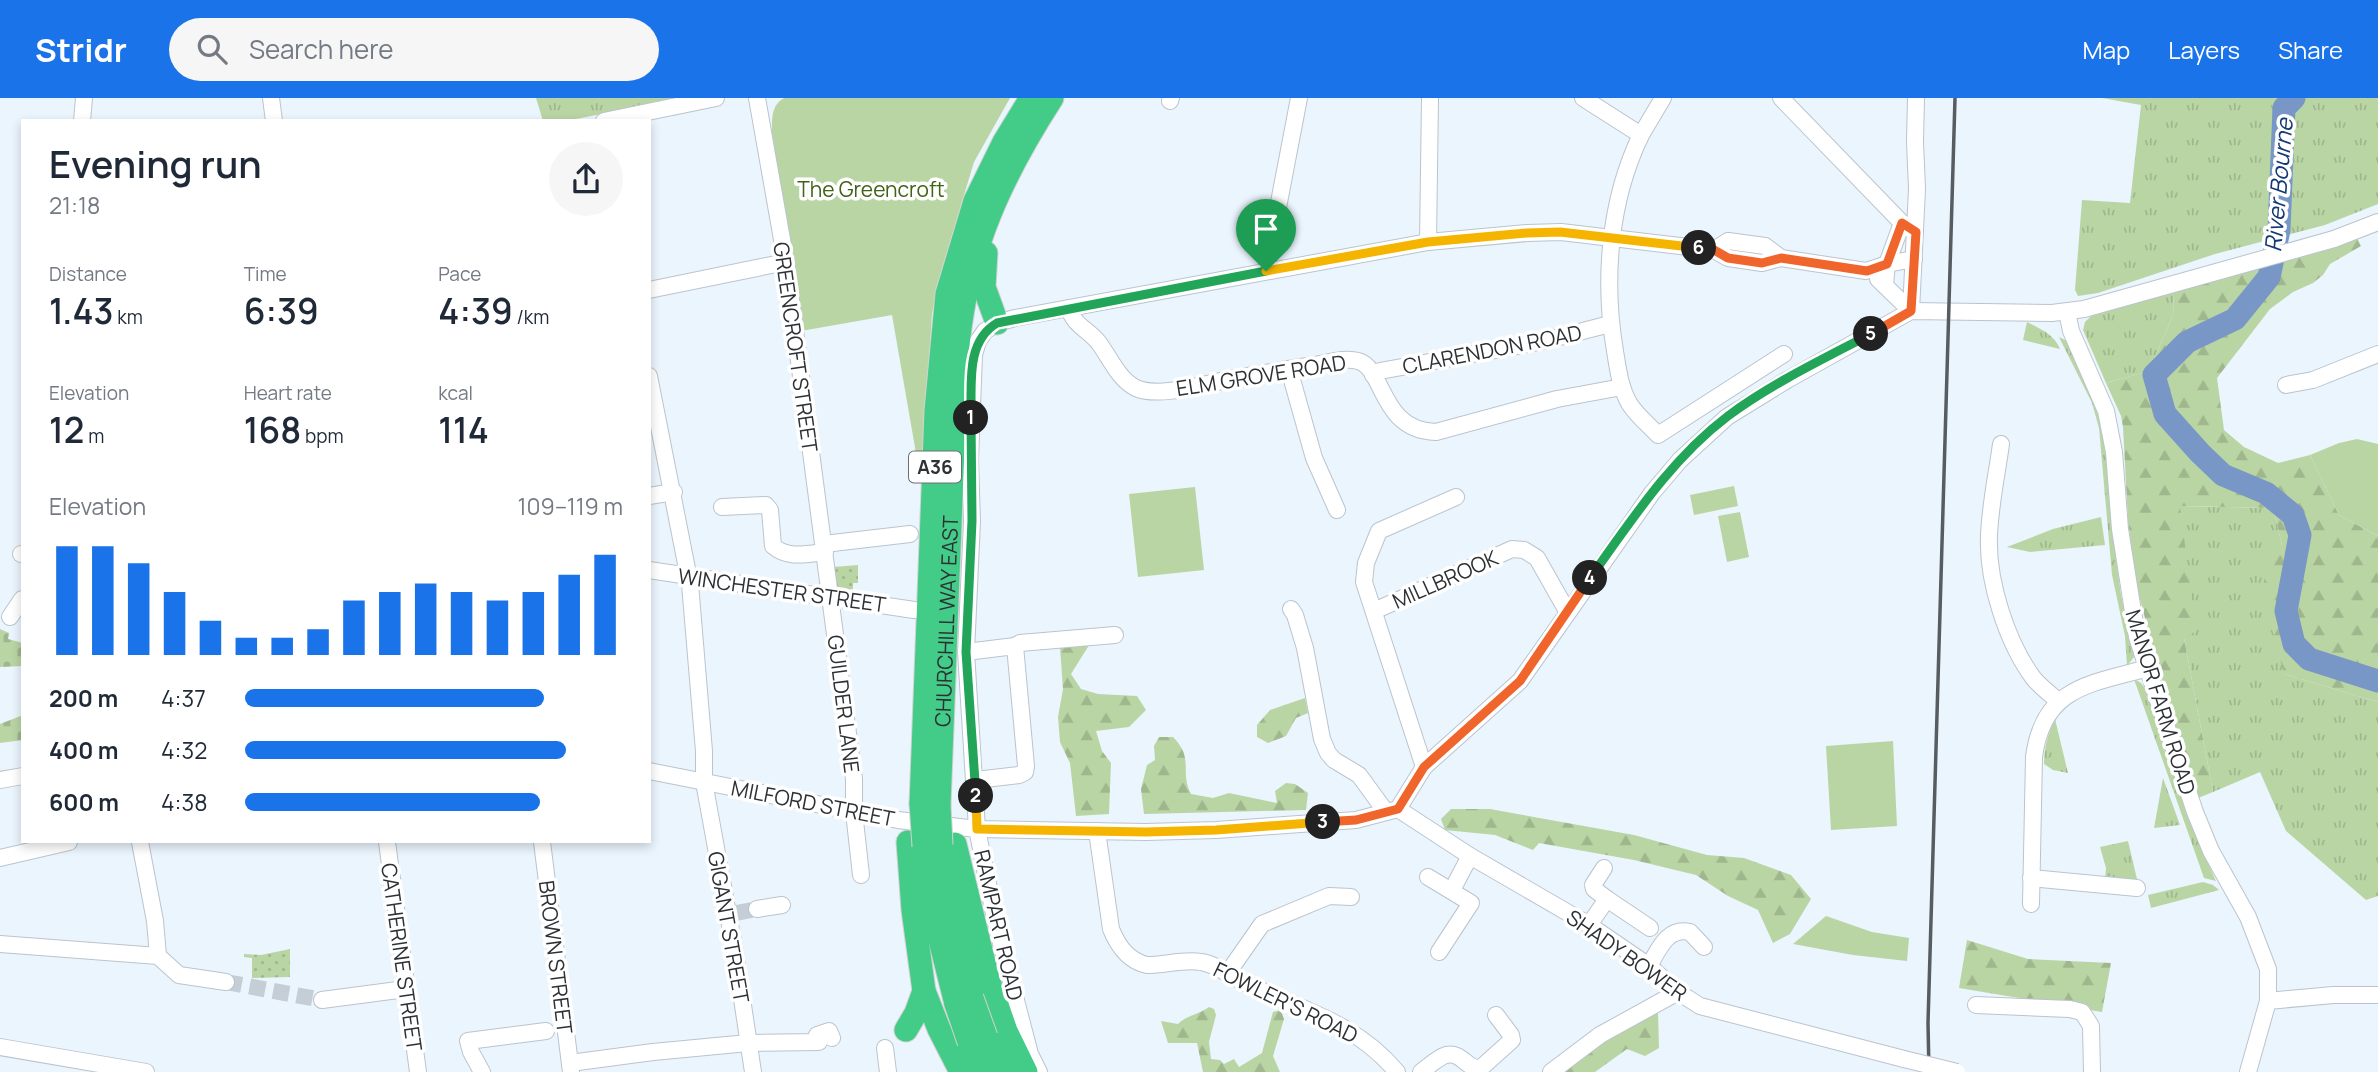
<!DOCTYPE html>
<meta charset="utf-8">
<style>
:root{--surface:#fff;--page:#f6f6f7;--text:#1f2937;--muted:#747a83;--accent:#1a73e8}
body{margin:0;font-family:Manrope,sans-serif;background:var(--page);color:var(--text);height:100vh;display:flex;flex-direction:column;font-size:26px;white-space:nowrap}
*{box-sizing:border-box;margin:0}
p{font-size:23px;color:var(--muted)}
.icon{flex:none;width:38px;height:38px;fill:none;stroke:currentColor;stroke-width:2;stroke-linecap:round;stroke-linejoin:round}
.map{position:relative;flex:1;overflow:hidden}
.side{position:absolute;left:21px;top:21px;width:630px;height:724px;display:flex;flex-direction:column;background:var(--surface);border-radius:0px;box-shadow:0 4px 10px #0003}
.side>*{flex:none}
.pin{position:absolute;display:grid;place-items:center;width:60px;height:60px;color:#fff;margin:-72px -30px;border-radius:50% 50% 50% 0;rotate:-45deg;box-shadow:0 0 7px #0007}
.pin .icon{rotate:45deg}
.km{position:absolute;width:35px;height:35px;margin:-18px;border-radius:50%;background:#222;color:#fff;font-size:19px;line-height:35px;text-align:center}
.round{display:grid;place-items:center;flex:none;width:74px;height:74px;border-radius:37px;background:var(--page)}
.head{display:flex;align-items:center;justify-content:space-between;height:119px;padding:0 28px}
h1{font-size:38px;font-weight:600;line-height:52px}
.stats{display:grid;grid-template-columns:repeat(3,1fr);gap:10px;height:119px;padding:7px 28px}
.stats div{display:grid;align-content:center}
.stats b{font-size:35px;font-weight:600}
.stats small{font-size:19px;font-weight:400}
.stats p{font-size:19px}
.chart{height:196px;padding:14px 28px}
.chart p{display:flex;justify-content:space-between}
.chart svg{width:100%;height:126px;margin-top:7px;stroke:var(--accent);stroke-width:6}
ul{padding:0 28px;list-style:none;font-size:23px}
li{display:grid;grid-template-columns:112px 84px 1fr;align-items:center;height:52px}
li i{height:18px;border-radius:9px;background:var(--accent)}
header{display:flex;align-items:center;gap:42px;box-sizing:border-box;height:98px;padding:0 35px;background:var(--accent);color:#fff}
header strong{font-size:33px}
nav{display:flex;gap:38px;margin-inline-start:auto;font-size:24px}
.search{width:490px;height:63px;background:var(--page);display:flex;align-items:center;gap:18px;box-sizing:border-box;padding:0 24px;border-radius:38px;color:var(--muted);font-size:26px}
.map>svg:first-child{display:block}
.grass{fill:url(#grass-tufts)}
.forest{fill:url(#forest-firs)}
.cemetery{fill:url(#cemetery-stones)}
.park{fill:#bad5a4}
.garden{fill:url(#garden-dots)}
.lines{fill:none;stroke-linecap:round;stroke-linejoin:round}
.river{stroke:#7897c7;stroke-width:23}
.minor-tunnel{stroke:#c5ced6;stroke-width:16;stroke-dasharray:16 8;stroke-linecap:butt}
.minor-casing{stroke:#bbc4cd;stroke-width:18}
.highway-casing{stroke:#d1d2d2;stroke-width:25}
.minor{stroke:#fff;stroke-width:16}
.highway{stroke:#43cc88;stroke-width:23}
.rail{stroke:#575c61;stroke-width:3.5}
.minor-bridge-casing{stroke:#bbc4cd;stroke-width:18;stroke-linecap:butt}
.highway-bridge-casing{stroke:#d1d2d2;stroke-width:25;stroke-linecap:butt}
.minor-bridge{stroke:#fff;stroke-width:16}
.highway-bridge{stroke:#43cc88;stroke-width:23}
.split-1-casing{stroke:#fff;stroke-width:14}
.split-2-casing{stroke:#fff;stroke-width:14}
.split-3-casing{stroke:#fff;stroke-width:14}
.split-4-casing{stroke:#fff;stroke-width:14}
.split-5-casing{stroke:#fff;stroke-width:14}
.split-6-casing{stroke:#fff;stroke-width:14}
.split-7-casing{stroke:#fff;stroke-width:14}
.split-1{stroke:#22a559;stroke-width:9}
.split-2{stroke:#22a559;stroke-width:9}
.split-3{stroke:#f5b400;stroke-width:9}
.split-4{stroke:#f0652b;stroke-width:9}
.split-5{stroke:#22a559;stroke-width:9}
.split-6{stroke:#f0652b;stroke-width:9}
.split-7{stroke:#f5b400;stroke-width:9}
.labels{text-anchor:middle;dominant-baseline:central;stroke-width:7;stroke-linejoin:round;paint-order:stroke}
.shield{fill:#fff;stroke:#6c6f71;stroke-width:2}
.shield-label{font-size:19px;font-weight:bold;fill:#2d3134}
.park-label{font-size:21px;fill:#416317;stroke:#fff}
.street-label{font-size:21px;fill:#2d3134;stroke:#fff}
.water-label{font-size:23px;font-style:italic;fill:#123974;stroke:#fff}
</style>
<header>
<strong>Stridr</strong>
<div class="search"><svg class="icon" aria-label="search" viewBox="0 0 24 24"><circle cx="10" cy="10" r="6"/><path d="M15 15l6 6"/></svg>Search here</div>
<nav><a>Map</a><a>Layers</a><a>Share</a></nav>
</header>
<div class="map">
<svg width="2378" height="974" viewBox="0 0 2378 974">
<defs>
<pattern id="grass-tufts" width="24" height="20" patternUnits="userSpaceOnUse" patternTransform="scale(1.75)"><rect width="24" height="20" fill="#bad5a4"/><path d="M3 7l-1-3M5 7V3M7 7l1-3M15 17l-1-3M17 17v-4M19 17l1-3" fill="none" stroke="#a0b78e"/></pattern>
<pattern id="forest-firs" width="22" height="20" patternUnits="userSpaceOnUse" patternTransform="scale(1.75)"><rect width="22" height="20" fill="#bad5a4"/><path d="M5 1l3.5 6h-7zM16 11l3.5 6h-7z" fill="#a0b78e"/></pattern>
<pattern id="cemetery-stones" width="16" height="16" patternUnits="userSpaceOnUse" patternTransform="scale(1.75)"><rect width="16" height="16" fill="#bad5a4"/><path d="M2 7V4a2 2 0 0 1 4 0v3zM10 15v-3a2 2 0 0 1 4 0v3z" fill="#a0b78e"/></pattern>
<pattern id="garden-dots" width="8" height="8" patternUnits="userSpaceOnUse" patternTransform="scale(1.75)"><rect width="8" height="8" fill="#bad5a4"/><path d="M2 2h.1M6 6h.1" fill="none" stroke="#a0b78e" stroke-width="1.8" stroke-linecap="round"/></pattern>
</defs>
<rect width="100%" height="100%" fill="#ebf5fe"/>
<g class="grass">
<polygon points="536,0 682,0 566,23 543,23"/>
<polygon points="2102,0 2378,0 2378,106 2325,127 2215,156 2098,195 2078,198 2075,192 2082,102 2130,105 2141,7"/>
<polygon points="2174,194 2173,217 2149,273 2106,285 2083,232 2085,224 2091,218"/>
<path d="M2027,224C2040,231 2054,236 2060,251L2023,242Z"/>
<polygon points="2059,239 2067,243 2094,294 2107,341 2116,460 2121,497 2134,553 2134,559 2127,568 2125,538 2112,477 2099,330 2092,305"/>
<polygon points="2179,408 2273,410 2282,447 2284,576 2378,604 2378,798 2366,802 2286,733 2260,674 2213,694 2184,540"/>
<polygon points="2101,419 2105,447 2030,454 2007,449 2053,431"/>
<polygon points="2134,581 2141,585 2147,593 2187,717 2216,783 2204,780"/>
<path d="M2055,621L2068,675L2053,672L2044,666C2044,649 2048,636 2055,621Z"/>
<polygon points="2163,680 2180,727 2154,730"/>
<polygon points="2128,743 2137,781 2135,784 2105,782 2106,770 2100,749"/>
<polygon points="2203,784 2213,787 2219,792 2151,810 2148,797"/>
</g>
<g class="forest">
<polygon points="2357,140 2361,148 2330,166 2323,177 2313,185 2293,194 2270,211 2217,280 2224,332 2244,349 2278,365 2310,357 2339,417 2378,438 2378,604 2284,576 2262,494 2270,454 2282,447 2273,410 2180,408 2196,533 2184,540 2213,694 2198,700 2160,577 2137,490 2128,423 2123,329 2121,318 2106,285 2149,273 2173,217 2174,194"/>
<polygon points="1091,544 1071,576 1081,591 1098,596 1137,598 1146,612 1129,629 1096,633 1102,653 1111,665 1109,716 1076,718 1070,665 1060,644 1058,619 1063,591 1060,549"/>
<polygon points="1305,600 1308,615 1296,620 1286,638 1268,645 1257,639 1257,627 1270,612"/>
<path d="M1159,639H1173C1195,661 1179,674 1191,696L1213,700L1229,695L1277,705L1275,693L1286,685L1295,686L1308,695L1306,712L1144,716L1141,691L1147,667L1155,662L1154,648Z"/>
<polygon points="1451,711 1490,711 1634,737 1707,757 1744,760 1791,777 1811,801 1790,836 1773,845 1758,812 1728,798 1696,777 1634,762 1539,745 1533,752 1495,737 1445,732 1441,721"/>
<polygon points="1967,842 2028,861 2111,865 2102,914 1959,890"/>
<path d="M1209,909L1214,911L1216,917L1209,944L1211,961L1220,962L1224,966L1234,961L1239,969L1262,955L1273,914L1281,912L1284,921L1273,958L1280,974H1203L1197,945H1168L1161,923L1178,926C1187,917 1198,917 1209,909Z"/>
<polygon points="1651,913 1658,914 1659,950 1645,958 1627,951 1595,974 1557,974"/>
</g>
<g class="cemetery">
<polygon points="0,531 9,535 8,541 23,545 23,568 0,569"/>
<polygon points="23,617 23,642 0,645 0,626"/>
</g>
<g class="park">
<path d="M784,0H1010L974,64L940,177L932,216L921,384L892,217L801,233L772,34C772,21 771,7 784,0Z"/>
<polygon points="2357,341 2378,346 2378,438 2339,417 2310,357 2339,345"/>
<polygon points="1734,388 1738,408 1694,417 1690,397"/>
<polygon points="1195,389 1204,472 1138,479 1129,396"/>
<polygon points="1740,414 1749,459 1727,464 1718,418"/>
<polygon points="1893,643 1897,728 1831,732 1826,648"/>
<polygon points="1826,818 1872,834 1909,840 1907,863 1853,857 1793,846"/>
</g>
<g class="garden">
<polygon points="858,467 858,485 853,485 853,492 835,490 833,469"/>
<polygon points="290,851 290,879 252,880 252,860 244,859 244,856 261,857"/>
</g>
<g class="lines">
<polyline class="river" points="2294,0 2284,10 2279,132 2269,179 2235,221 2187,244 2154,277 2165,316 2200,355 2223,377 2266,395 2293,417 2300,437 2286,513 2294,546 2309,561 2378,583"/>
<g class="minor-tunnel">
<polyline points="736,815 757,811"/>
<polyline points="226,884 322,902"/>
</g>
<g class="minor-casing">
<g id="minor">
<polyline points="271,0 274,23"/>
<polyline points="757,0 786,164 854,681 854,714 861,777"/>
<polyline points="1583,0 1641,37"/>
<path d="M1663,0C1656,12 1648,25 1641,37C1609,103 1603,182 1615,253C1618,271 1620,289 1629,305C1636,317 1649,327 1658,337L1784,256"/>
<polyline points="1781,0 1902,125 1915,134"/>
<polyline points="1170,3 1171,0"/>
<polyline points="82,23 84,0"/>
<polyline points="604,23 716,0"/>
<polyline points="1428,144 1430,0"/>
<polyline points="1714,152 1728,143 1765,148 1781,160"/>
<polyline points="1266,172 1299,0"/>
<polyline points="1878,181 1911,213"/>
<polyline points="1885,187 1887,166 1902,125"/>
<polyline points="649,192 786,164"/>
<path d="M1069,210C1073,227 1089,232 1099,245C1110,260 1119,282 1136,290C1159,301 1211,284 1236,280C1263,275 1289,271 1315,267C1328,265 1345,259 1358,263C1385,270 1379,332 1436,334L1557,301L1622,289"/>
<polyline points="1911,213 1917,91 1915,44 1916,0"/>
<polyline points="2067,214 2071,233 2106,313 2114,354 2120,431 2137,539 2195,714 2211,753 2248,819 2268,871 2268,903 2248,974"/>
<polyline points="1289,271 1314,360 1337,412"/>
<polyline points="1373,277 1380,273 1544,243 1610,226"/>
<polyline points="649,278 690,486 704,653 704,684 735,854 753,974"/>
<polyline points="2286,287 2313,282 2378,256"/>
<path d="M2001,346C1997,376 1990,407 1989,438C1987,483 2007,545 2034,581C2041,589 2050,596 2058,603"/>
<polyline points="649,398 674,394"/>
<path d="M722,409L766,407L770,412L773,448C788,461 806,456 825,454"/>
<polyline points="824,446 910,436"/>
<polyline points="21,456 23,456"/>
<polyline points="649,472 914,512"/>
<polyline points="1291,511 1295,517 1305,550 1322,641 1328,655 1334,662 1359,677 1386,714"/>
<polyline points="1374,513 1512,451 1524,452 1537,460 1567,513"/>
<polyline points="10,519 22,501"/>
<polyline points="1015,548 1020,545 1115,537"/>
<polyline points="966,554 1015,548 1026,668 1025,674 1019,677 976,682"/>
<polyline points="1424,669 1364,484 1366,465 1379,433 1456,399"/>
<polyline points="649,673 898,722 977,731 1146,734 1216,732 1356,722 1398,711 1424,669 1520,583 1652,395 1680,362 1727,319 1787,282 1911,213 2052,215 2084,211 2334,141 2378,124"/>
<polyline points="0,682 23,678"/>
<polyline points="1398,711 1470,758 1589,827 1649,868 1678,894 1700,908 1904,961"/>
<path d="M1097,733L1111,831C1118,848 1128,863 1147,867C1165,867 1184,861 1201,864C1216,866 1231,878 1245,885C1302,912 1355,924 1397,974"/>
<polyline points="140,744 155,823 158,858"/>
<polyline points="387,744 418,974"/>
<polyline points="542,744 571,974"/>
<polyline points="0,760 69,744"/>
<polyline points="1604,770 1593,787 1594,791 1607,801"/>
<polyline points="1428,779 1471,805 1439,854"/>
<polyline points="2031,780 2137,790"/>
<polyline points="1452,792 1470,758"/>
<path d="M2031,806L2034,659C2043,589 2090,586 2148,570"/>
<polyline points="757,811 782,807"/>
<polyline points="1589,827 1607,801 1650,830"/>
<polyline points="0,846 158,858 179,877 226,884"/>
<path d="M1649,868C1659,851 1667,829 1690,834L1704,849"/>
<polyline points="1227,876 1262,826 1329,798 1351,799"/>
<polyline points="322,902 398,892 407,888"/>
<polyline points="2268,903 2333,897 2378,897"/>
<polyline points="1976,907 2070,911 2082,914 2091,928 2092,974"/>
<polyline points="0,949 146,974"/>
<polyline points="885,950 888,974"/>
<polyline points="570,965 653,954 748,945 819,944 817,937 829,933 832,940"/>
<polyline points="482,974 471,954 468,943 546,933"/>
<polyline points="1039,974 1030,956 996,826 977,731 966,554 972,423 970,362 974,257 978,243 985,233 997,225 1015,220 1428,144 1527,135 1561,134 1714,152 1728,160 1762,165 1781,160 1866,173 1887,166 1914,161"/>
<path d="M1421,974C1428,969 1437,960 1446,957C1463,953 1467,974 1482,969L1512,942L1511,937L1496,917"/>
<polyline points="1551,974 1600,937 1678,894"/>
</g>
</g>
<g class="highway-casing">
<g id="highway">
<polyline points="986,155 984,189 997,225"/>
<polyline points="921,706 936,313 947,196 975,103 1004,44 1031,0"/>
<path id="s1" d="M939,707L956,273C962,165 994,90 1052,0"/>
<polyline points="955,746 988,881 1006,933 1026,974"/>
<polyline points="941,747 953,830 972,900"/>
<polyline points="924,748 934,818 956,906"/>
<polyline points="924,893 939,931 961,974"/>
<polyline points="906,932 916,915 924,893 913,812 908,744"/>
<polyline points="986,939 1003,974"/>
<polyline points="969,944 984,974"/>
</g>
</g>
<use href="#minor" class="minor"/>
<use href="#highway" class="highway"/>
<polyline class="rail" points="1929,974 1928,925 1955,0"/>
<g class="minor-bridge-casing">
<polyline id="minor-bridge" points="1904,961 1957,974"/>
</g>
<g class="highway-bridge-casing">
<g id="highway-bridge">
<polyline points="921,706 924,748"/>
<polyline points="939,707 941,747"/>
<polyline points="972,900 986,939"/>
<polyline points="956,906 969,944"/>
</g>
</g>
<use href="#minor-bridge" class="minor-bridge"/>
<use href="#highway-bridge" class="highway-bridge"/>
</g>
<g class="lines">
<g class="split-1-casing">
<path id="split-1" d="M971,320C972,287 965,244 997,225L1266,173"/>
</g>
<g class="split-2-casing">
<polyline id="split-2" points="971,320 972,423 966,554 976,698"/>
</g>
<g class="split-3-casing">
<polyline id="split-3" points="976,698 977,731 1146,734 1216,732 1323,724"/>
</g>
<g class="split-4-casing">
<polyline id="split-4" points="1323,724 1356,722 1398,711 1424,669 1520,583 1590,480"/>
</g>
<g class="split-5-casing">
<path id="split-5" d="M1590,480C1631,423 1671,361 1728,318C1771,286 1823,261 1871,236"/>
</g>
<g class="split-6-casing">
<polyline id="split-6" points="1699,150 1714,152 1728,160 1762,165 1781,160 1867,173 1887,166 1902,125 1916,134 1911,213 1871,236"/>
</g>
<g class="split-7-casing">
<polyline id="split-7" points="1266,173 1428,144 1527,135 1560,134 1699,150"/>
</g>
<use href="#split-1" class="split-1"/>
<use href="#split-2" class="split-2"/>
<use href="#split-3" class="split-3"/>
<use href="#split-4" class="split-4"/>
<use href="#split-5" class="split-5"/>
<use href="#split-6" class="split-6"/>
<use href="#split-7" class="split-7"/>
</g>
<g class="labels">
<rect class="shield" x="909" y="353.5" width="52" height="31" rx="5"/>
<g class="shield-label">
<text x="935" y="369">A36</text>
</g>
<g class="park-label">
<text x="871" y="91">The Greencroft</text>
</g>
<g class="street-label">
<text transform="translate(796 249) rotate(82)">GREENCROFT STREET</text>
<text transform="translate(1492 251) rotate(-11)">CLARENDON ROAD</text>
<text transform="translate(1261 277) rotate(-9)">ELM GROVE ROAD</text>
<text transform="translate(1445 481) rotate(-24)">MILLBROOK</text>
<text transform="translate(782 492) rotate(8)">WINCHESTER STREET</text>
<text stroke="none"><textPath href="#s1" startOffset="184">CHURCHILL WAY EAST</textPath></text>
<text transform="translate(2161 604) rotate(73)">MANOR FARM ROAD</text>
<text transform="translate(844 606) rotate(83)">GUILDER LANE</text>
<text transform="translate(813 705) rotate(11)">MILFORD STREET</text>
<text transform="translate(999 827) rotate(77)">RAMPART ROAD</text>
<text transform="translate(729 829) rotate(80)">GIGANT STREET</text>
<text transform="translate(1627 857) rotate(35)">SHADY BOWER</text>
<text transform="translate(402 859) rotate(82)">CATHERINE STREET</text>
<text transform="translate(556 859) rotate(83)">BROWN STREET</text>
<text transform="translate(1286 904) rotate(26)">FOWLER'S ROAD</text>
</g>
<g class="water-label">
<text transform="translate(2278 87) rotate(-85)">River Bourne</text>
</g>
</g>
</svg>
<div class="pin" style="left:1266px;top:173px;background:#1e9e55"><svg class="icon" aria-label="arrive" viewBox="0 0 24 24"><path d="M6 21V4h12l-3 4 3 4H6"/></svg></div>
<b class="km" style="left:971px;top:320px">1</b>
<b class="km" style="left:976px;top:698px">2</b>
<b class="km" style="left:1323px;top:724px">3</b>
<b class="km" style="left:1590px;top:480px">4</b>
<b class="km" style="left:1871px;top:236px">5</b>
<b class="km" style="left:1699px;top:150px">6</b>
<section class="side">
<div class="head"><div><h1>Evening run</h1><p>21:18</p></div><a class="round"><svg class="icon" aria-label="share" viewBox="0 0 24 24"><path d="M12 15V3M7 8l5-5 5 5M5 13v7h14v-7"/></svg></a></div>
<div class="stats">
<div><p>Distance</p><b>1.43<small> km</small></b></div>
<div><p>Time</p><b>6:39</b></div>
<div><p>Pace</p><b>4:39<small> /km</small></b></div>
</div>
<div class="stats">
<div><p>Elevation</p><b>12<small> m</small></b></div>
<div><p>Heart rate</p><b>168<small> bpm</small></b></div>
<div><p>kcal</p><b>114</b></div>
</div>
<div class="chart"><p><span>Elevation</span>109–119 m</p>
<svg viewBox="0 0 160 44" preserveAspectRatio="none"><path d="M5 44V6M15 44V6M25 44V12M35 44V22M45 44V32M55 44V38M65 44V38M75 44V35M85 44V25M95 44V22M105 44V19M115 44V22M125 44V25M135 44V22M145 44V16M155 44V9"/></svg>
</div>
<ul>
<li><b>200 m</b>4:37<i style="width:79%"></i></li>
<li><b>400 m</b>4:32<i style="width:85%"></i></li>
<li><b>600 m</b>4:38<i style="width:78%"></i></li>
</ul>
</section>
</div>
